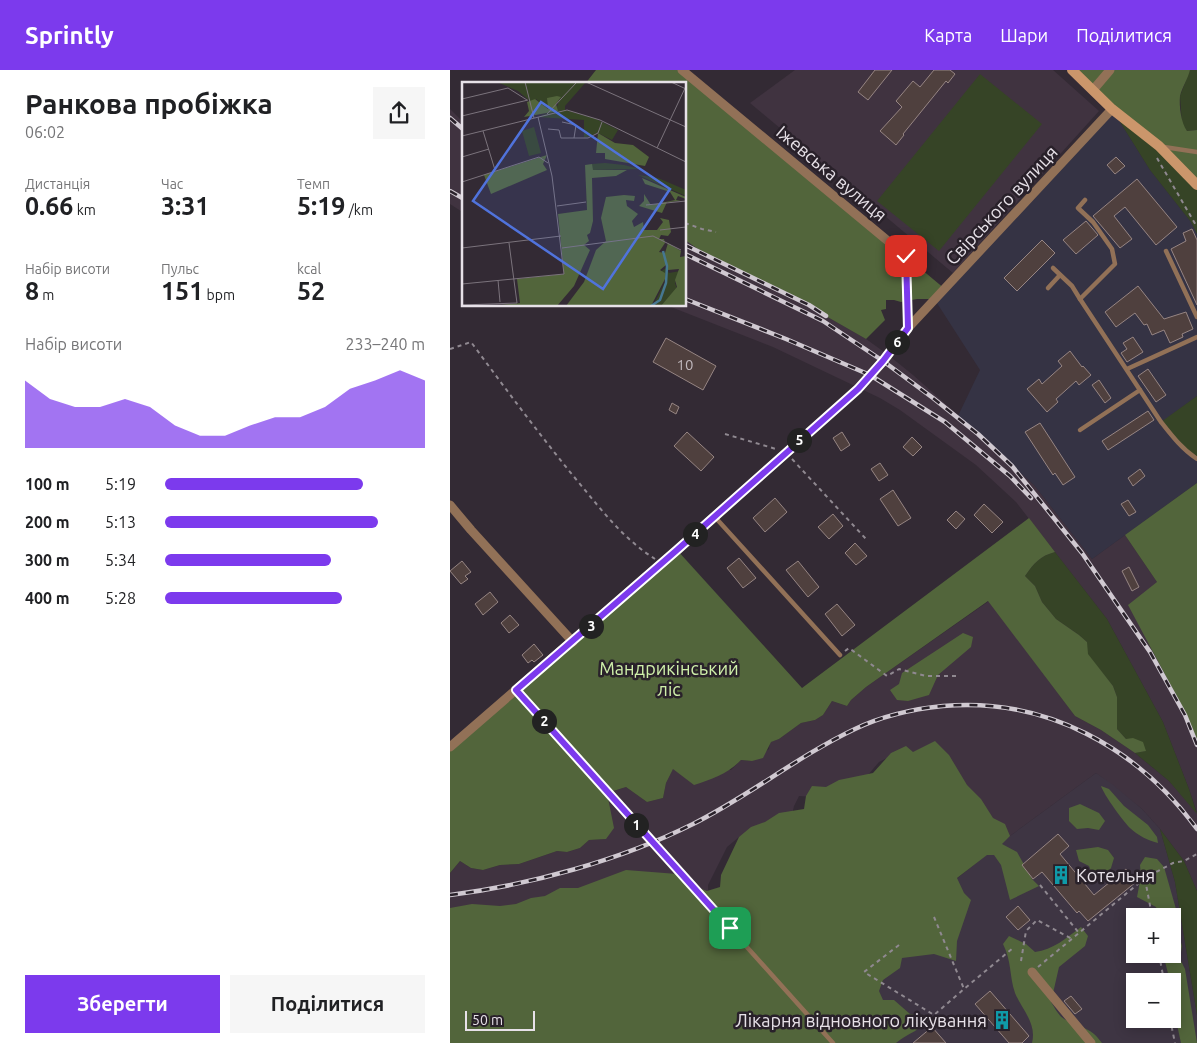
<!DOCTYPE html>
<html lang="uk">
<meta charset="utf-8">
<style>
:root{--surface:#fff;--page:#f6f6f6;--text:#202124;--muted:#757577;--accent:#7c3aed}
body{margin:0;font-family:Ubuntu,sans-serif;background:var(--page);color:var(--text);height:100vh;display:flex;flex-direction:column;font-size:19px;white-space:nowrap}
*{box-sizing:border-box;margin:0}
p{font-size:16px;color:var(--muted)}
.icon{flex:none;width:28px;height:28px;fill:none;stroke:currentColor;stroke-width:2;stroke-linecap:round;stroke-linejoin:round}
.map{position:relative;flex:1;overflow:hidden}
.panel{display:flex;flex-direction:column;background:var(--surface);width:450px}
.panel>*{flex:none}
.controls{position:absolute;left:676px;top:838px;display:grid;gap:10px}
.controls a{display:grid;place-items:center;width:55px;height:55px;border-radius:0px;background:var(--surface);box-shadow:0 2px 12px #0003;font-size:25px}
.scale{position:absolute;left:15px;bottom:12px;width:70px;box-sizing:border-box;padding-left:5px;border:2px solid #e7e1e8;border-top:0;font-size:14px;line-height:18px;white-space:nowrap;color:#e7e1e8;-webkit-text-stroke:4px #29212a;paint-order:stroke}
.pin{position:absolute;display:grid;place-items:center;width:42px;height:42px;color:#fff;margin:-21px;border-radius:10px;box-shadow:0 2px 8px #0006}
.km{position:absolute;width:25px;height:25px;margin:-12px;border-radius:50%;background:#222;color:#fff;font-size:14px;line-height:25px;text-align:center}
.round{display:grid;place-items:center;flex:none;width:52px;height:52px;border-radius:0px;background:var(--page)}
.summary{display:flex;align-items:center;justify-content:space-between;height:85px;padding:0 25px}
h1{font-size:28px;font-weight:600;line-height:38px}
.stats{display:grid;grid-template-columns:repeat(3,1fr);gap:8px;height:85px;padding:5px 25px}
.stats div{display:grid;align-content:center}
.stats b{font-size:25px;font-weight:600}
.stats small{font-size:14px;font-weight:400}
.stats p{font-size:14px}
.chart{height:140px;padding:10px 25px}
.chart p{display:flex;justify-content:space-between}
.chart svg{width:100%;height:90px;margin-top:5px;fill:var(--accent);opacity:.7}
.action{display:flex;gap:10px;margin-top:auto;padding:10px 25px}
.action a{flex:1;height:58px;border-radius:0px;background:var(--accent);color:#fff;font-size:20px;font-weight:600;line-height:58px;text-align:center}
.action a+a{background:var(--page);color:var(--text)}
ul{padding:0 25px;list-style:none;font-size:16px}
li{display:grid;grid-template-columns:80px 60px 1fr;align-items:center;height:38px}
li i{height:12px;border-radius:6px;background:var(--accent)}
header{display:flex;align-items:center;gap:30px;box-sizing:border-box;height:70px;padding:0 25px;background:var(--accent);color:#fff}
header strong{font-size:24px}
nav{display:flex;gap:28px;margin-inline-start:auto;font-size:18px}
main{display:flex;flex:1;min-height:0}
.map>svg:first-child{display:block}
.built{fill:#403340}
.industrial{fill:#353344}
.medical{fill:#3e3543;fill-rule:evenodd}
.green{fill:#364426}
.forest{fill:#52653b}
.building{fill:#4f403e;stroke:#968583}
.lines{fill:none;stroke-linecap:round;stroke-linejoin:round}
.path{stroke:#908991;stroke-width:2;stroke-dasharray:4 4;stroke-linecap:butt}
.lane{stroke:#927157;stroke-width:4.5}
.street{stroke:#927157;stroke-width:9}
.secondary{stroke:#cb966b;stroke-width:10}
.rail-casing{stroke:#d0c9d1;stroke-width:4.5}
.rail{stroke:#29212a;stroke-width:2.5;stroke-dasharray:8;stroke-linecap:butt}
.route-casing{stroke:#fff;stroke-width:10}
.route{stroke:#7c3aed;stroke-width:6}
.labels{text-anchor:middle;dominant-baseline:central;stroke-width:5;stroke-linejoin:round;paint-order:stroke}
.number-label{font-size:15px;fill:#c1b9be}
.street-label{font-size:18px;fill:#e7e1e8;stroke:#29212a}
.park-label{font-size:18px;fill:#cff0aa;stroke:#29212a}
.poi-label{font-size:18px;fill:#e7e1e8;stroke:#29212a;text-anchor:start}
.inset-river{fill:none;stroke:#467791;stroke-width:2.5}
.inset-road{fill:none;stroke:#7b737c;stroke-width:1}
.view{fill:#5073dc;fill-opacity:0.15;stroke:#5073dc;stroke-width:2.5}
.inset-edge{fill:none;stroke:#e7e1e8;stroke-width:2.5}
</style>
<header>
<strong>Sprintly</strong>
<nav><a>Карта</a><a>Шари</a><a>Поділитися</a></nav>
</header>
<main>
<section class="panel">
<div class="summary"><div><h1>Ранкова пробіжка</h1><p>06:02</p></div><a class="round"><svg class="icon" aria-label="share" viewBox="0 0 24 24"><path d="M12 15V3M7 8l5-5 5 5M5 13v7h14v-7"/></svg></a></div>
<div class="stats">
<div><p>Дистанція</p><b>0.66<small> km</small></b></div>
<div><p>Час</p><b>3:31</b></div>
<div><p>Темп</p><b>5:19<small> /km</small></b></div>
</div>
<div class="stats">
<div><p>Набір висоти</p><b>8<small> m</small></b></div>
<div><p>Пульс</p><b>151<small> bpm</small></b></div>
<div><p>kcal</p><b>52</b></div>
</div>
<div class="chart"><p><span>Набір висоти</span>233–240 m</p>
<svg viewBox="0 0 160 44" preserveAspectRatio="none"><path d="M0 44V11L10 20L20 24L30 24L40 20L50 24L60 33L70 38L80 38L90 33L100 29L110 29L120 24L130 15L140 11L150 6L160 11V44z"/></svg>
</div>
<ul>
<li><b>100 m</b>5:19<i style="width:76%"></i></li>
<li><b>200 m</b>5:13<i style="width:82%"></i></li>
<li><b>300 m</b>5:34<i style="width:64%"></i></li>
<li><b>400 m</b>5:28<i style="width:68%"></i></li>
</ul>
<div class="action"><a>Зберегти</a><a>Поділитися</a></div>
</section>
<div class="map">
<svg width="747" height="973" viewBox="0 0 747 973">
<rect width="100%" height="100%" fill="#332a34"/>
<g class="built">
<polygon points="345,0 603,0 649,41 503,203 300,33"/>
<polygon points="0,39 14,53 14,143 0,134"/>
<polygon points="235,170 248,179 339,225 416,269 437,284 463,305 537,371 584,415 642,489 675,465 707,512 735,642 747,672 747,821 734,791 710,759 692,739 646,703 560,766 543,763 443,685 429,692 411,713 364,727 349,726 344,736 341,749 289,767 277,777 258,815 258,827 82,835 0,845 0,803 10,791 21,798 33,800 50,795 69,794 107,781 117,782 130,778 139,770 155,769 159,737 157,723 176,717 197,732 213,728 216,713 223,698 281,700 291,690 302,691 319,679 320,672 329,669 351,653 365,650 373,645 382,631 397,636 401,630 416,617 539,531 625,646 651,660 685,683 719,711 747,743 739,719 713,652 657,549 566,432 526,395 450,340 430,328 323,277 216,235 235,235"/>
</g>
<polygon class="industrial" points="662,39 700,100 741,152 747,164 747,326 712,352 747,389 747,413 642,489 584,415 508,346 530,300 485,230"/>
<path class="medical" d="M646,703L662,714L692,739L710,759L725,812L747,945V973H413L405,890L560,766ZM685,846H722V884H685ZM685,911H722V949H685Z"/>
<g class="green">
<polygon points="740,0 747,0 747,60 737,61 732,55 730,26"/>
<polygon points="530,4 592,54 489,181 427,131"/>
<polygon points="662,39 747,115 747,164 741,152 700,100"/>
<polygon points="747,326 747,389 737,383 711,352"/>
<path d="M605,482L657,549L713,652L739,719L747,744L719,711L685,683L695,681L676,669L667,659V627L663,616L637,584V572L629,565L606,549L592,532L585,516L575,506C584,493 590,486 605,482Z"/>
<polygon points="710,759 734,791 747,821 747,945 725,812"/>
</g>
<g class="forest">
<polygon points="146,0 232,0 495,219 482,229 467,229 451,232 444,230 436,230 436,239 431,240 435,250 416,269 339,225 248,179 235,170 235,14 135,14"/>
<path d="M627,0H740C738,9 732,17 730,26C729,36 731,53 737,61L747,60V115Z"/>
<polygon points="747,413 747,672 735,642 678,535 707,512 675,465"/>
<path d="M579,448L605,482C590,486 584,493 575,506L585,516L592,532L606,549L629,565L637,572L638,584L663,616L667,627V659L676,669L683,668L693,672L696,681L685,683L651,660L625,646L538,531L416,617L401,630L397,636L382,631L373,645L365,650L351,653L329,669L321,672L313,688L302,691L291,690C278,704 262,709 244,715L223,699L216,713L213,728L197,732L176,717L157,723L164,758L156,769L139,770L130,778L117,782L107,781L69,794L50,795L33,800L21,798L10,791L0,803V677L227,480L352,618Z"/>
<polygon points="513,563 523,567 521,577 488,605 479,625 458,631 447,630 440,620 449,614 452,603"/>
<path d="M485,671L499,685L517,715L531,729L543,748L555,754L560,766L552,774L567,782L582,809L589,816L560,830L551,795L544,785H537L507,808L514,823L521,830L507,871L506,891L484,884L452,888L450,898L433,910L429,921L433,930H444L460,944L481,947C472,960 458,963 446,973H0V838L22,834L50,836L66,834L81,828L95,826L110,818H128L176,800L227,804L241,815L257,821L270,817L271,805L289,767L301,757L315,752L329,743L354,739L356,726L362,716L376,717L389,710L423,703L441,683L456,676L463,682Z"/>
<path d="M651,716L659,719L674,736L698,755L707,767L708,773C699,771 687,765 680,758C673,751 654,725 651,716Z"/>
<polygon points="630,734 649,743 655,751 649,760 638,758 627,759 619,751 619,738"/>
<polygon points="648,777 658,780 664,788 661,798 654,806 643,807 639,796 629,791 626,780"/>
<polygon points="695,787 707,789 714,797 726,839 727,858 732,876 730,889 735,899 747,973 731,973 723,936 722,911 720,911 713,884 722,884 722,846 709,846 706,837 687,827 691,806 690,795"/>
<path d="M631,857L638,866L635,876L609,897L601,932C605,938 609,947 616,950C632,960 639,955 652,973H582C587,953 572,940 565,923C559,905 562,892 553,874L559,866L576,874L585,882C603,880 616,868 631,857Z"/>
</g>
<g class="building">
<polygon points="425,0 442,0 418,30 408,22"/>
<polygon points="484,0 500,0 505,4 498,13 496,11 453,64 454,65 446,75 430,61 452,37 446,31 463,11 470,17"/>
<polygon points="666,87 675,96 665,104 657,95"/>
<polygon points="687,109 727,157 706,175 675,137 664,146 682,169 670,178 643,146"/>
<polygon points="636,151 648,165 626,184 613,170"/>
<polygon points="742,159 747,170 747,235 721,179 736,171 733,163"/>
<polygon points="592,170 605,183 567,221 554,208"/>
<polygon points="688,216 714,249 736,242 743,259 732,264 733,267 720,273 714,260 702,265 697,254 694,255 685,243 666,257 655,242"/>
<polygon points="683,267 693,282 677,292 671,283 677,279 673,273"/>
<polygon points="216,268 266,296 253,320 203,292"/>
<polygon points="620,281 632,297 633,296 641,305 629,315 626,311 606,329 608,332 597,342 577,319 589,309 592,314 612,296 608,291"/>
<polygon points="698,299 716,325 706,332 688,306"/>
<polygon points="649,310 661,328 655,333 642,315"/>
<polygon points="222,333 229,337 226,344 219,340"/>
<polygon points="698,341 704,350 658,380 652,371"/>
<polygon points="590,353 625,407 613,415 605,403 603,405 575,362"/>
<polygon points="237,362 264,387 251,401 224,376"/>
<polygon points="392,362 400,375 391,381 383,368"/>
<polygon points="462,367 472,377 463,386 453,377"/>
<polygon points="430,393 438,405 429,411 421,399"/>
<polygon points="690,399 695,406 683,416 678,408"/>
<polygon points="443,420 461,448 448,456 430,429"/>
<polygon points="325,428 337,442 315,462 303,448"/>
<polygon points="678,430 686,442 679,446 671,434"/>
<polygon points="534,434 553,452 542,463 524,445"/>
<polygon points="506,441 515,449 506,459 497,450"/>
<polygon points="383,444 393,456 379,469 368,457"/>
<polygon points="405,473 417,486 406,495 395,483"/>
<polygon points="289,488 306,508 293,518 277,498"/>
<polygon points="12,491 21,502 15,506 18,509 11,514 0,501"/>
<polygon points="348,491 369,517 358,527 336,500"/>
<polygon points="679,497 689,517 682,521 672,501"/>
<polygon points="40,522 48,532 33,545 25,534"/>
<polygon points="387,534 405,555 392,566 375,544"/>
<polygon points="60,545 69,555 59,563 51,553"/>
<polygon points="84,574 93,585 84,592 82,590 78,593 72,585"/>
<polygon points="608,764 619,776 610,784 644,825 676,799 686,812 638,851 629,841 627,843 592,802 583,809 572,795"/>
<polygon points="568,836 580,850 568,860 556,847"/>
<polygon points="540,921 579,966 572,973 559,973 525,934"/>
<polygon points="621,926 632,939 625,944 614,931"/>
<polygon points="482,957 496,973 463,973"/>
</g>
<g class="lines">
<g class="path">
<polyline points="707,88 747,157"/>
<polyline points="235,153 252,159 266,162"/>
<path d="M0,279L21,272C55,318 89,364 125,408C150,438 172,468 205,489"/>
<polyline points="275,364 326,379"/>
<polyline points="342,389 416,469"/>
<polyline points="395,581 399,578 437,606 449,599 476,606 506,606"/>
<polyline points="695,809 702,846"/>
<polyline points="590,815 629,863"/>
<polyline points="484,847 514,919 563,878"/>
<polyline points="449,875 414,902 484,945 514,919"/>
<polyline points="709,884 714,911"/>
<polyline points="571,891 576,861 587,850 622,869"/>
<polyline points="588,897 695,808 723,793 734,791 747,784"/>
<polyline points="720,949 725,973"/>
</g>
<g class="lane">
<polyline points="714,77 747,82"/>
<path d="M635,130L628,138L643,152L662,179L665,194L630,229L711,352C722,366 732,379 747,389"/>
<polyline points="716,181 747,247"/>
<polyline points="603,198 622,216 630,229"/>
<polyline points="598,218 610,205"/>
<polyline points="677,299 747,267"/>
<polyline points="630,360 690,320"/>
<polyline points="264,446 390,585"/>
<polyline points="66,620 383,973"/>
</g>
<g class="street">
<polyline points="232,0 456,186 458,258"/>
<polyline points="643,20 660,0"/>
<polyline points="0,435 21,460 123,572"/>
<polyline points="0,677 227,480 408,319 433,291 458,258 662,39"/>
<polyline points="582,902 641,973"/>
</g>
<polyline class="secondary" points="622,0 662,39 709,76 747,115"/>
<g class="rail-casing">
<g id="rail">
<polyline points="0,48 14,60"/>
<polyline points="0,121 14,129"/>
<polyline points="235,175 359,235 376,246"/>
<polyline points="235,184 373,251 433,291 483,328 528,364 562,396 632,483 700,582 735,645 747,675"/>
<polyline points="235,229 336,269 420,305 495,352 560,406 581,428"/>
<path d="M0,825C80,815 171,790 243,754C299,726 348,686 405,659C432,646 463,639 493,636C595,627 687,677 747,759"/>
</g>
</g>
<use href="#rail" class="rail"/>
</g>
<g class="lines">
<g class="route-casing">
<polyline id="route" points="280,858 66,620 227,480 408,319 433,291 458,258 456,186"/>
</g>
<use href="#route" class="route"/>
</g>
<defs>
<g id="building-bare" transform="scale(1.5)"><path d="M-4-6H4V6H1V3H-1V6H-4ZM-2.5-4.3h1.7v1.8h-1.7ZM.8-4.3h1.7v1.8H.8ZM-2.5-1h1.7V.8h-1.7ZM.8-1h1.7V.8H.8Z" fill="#0f9aa8" stroke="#29212a" stroke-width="2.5" paint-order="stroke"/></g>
</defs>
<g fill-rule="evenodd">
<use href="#building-bare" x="611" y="805"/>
<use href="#building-bare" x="552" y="950"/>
</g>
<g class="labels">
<g class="number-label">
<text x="235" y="294">10</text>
</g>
<g class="street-label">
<text transform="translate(382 103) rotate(40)">Іжевська вулиця</text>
<text transform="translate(551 135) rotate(-47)">Свірського вулиця</text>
</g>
<g class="park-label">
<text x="219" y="598">Мандрикінський<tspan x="219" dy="21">ліс</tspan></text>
</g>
<g class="poi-label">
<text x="626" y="805">Котельня</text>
<text x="537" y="950" text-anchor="end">Лікарня відновного лікування</text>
</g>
</g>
<g transform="translate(12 12)">
<rect width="224" height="224" fill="#332a34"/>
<path d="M35,0H124L103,24V28L134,37L156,48L150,58L136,51L122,56V38L76,35L94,28L98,15L86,18L85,27L74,17L69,20L56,9ZM72,45L79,71L67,74L60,49ZM143,81L162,83L178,87L130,88V82ZM176,93L196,96L224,108V114ZM204,186L207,191L218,189L213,201L215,207L201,224H191L203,200V194L198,190Z" fill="#364426"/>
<path d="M95,14L99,15L94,22L96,29L62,35L67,29L65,20L73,17L86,27L85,16ZM136,51L153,61L171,63L187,75L183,84L143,77V71H134ZM85,73L81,82L85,88L29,112L22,93ZM130,82L131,88H165L154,94L130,96L131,139L128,151L125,153L127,159L122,163L128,168L112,204L95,224H31L58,221L55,197L102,192L96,132L125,128L123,83ZM180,96L224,115V117L216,114L214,118L219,119L205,120L200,131L177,124L182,119V112L189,123L213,118L208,110L183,102ZM162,113L173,114L172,119L164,118L165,124L176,132L170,139L172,145L181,140L182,148H195L201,140L198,136L207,138L209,150L206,154L199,153L197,157H202L203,161L197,170L203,171L206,161L219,169L218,175L224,174V224H199L215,205L213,198L217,187L206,188L204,183L198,188L203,191V197L189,224H104L122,200L134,168L144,159L139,136L144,115Z" fill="#52653b"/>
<path class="inset-river" d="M189,224L198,218L204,201L205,184L201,169"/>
<path class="inset-road" d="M63,0L72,36M113,0H124L224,45M209,0L224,7M0,17L46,6L65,18M85,32L114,1M0,34L66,18M100,40L114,43L112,56M86,47L97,48L99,56H126L136,51L140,40M21,49L33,88M0,54L105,28L138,38L224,80M195,66L224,4M0,75L27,67M0,100L77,75L86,81M184,123L224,119M95,124L124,120M198,148L224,145M0,166L99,154M100,166L191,154L219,168M36,198L38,220M0,202L102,192L90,94L76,35M0,223L55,221L47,161"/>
<path class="view" d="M79,20L208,107L141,207L11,119Z"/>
<rect width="224" height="224" class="inset-edge"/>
</g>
</svg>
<div class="controls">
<a>+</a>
<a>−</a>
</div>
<div class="scale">50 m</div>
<div class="pin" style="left:280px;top:858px;background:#1e9e55"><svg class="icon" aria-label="arrive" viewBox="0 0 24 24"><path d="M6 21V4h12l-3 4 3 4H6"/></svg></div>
<div class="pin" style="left:456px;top:186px;background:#d93025"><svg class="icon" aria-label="check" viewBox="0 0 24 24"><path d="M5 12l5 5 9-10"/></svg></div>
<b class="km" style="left:186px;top:755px">1</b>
<b class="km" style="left:94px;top:651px">2</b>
<b class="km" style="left:141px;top:556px">3</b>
<b class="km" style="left:245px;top:464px">4</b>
<b class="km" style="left:349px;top:370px">5</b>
<b class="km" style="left:447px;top:272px">6</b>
</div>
</main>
